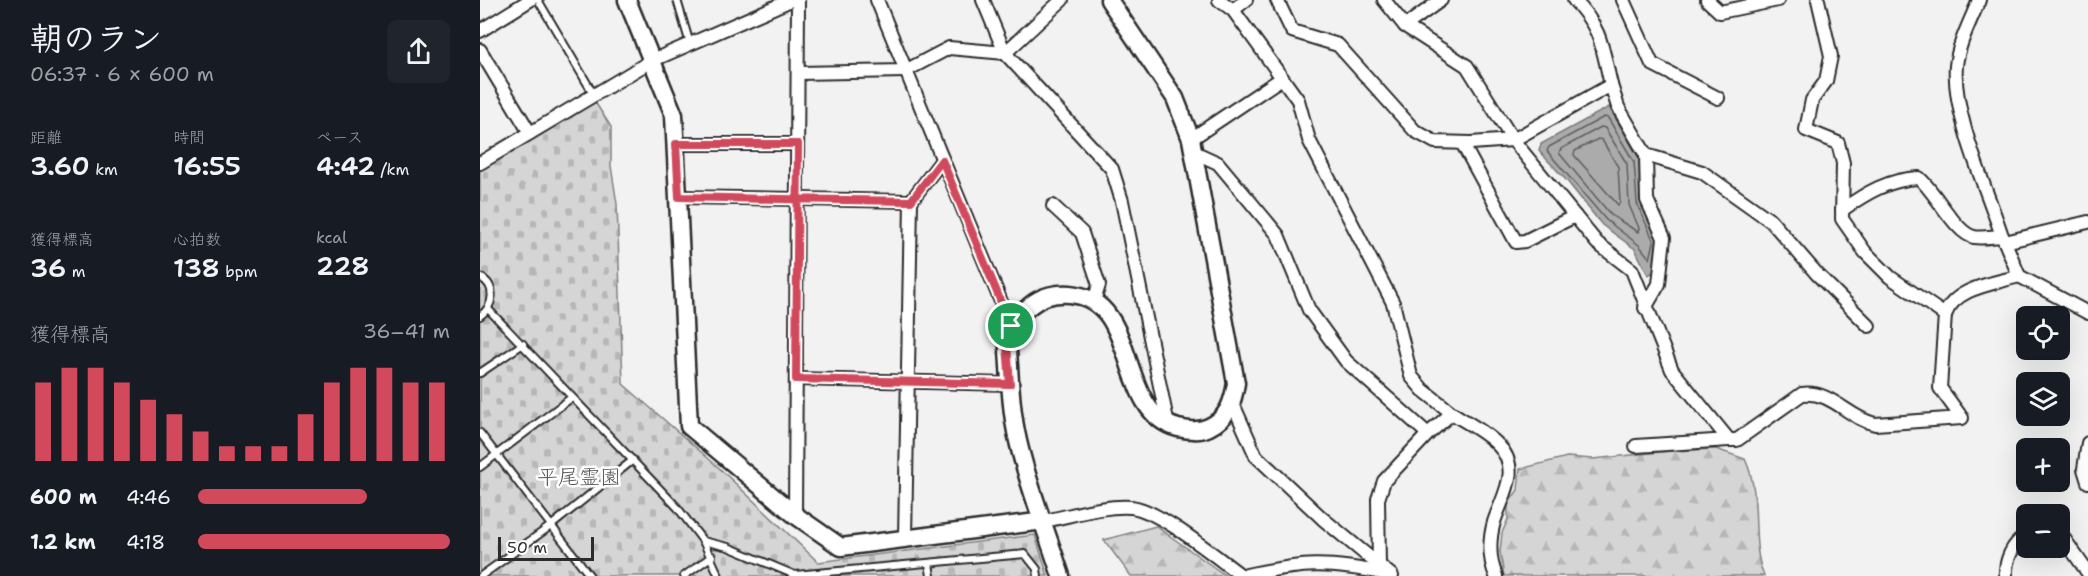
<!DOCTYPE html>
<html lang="ja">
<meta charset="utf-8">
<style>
:root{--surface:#171b24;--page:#20242c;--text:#f1f3f6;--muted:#9ea1a6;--accent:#d1495b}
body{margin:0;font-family:"Shantell Sans","Klee One",sans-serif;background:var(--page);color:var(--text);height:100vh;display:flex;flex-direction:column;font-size:22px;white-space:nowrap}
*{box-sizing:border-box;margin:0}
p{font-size:20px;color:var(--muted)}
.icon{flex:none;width:33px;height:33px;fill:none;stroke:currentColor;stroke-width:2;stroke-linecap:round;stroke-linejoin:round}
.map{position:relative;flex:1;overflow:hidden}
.side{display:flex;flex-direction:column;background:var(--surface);width:480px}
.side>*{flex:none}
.controls{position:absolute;left:1536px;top:306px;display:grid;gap:12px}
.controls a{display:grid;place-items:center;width:54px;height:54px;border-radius:9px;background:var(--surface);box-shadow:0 6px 24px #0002;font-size:30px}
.scale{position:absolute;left:18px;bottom:15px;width:96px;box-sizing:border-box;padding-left:6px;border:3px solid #2b2b2b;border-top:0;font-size:16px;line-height:21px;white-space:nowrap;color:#2b2b2b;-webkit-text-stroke:4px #fff;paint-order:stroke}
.pin{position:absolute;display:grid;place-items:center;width:51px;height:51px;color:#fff;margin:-26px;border:3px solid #fff;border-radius:50%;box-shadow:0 2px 6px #0007}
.round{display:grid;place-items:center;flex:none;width:63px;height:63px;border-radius:9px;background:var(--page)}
.head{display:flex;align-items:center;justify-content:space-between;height:102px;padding:0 30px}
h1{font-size:33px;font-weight:600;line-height:45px}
.stats{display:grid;grid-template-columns:repeat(3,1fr);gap:9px;height:102px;padding:6px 30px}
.stats div{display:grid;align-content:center}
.stats b{font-size:26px;font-weight:600}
.stats small{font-size:16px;font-weight:400}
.stats p{font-size:16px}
.chart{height:168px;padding:12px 30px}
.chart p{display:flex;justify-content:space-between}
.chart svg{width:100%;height:108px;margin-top:6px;stroke:var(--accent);stroke-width:6}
ul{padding:0 30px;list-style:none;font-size:20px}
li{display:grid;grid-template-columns:96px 72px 1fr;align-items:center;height:45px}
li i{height:15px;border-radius:8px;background:var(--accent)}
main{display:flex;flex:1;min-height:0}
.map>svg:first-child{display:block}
.forest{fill:url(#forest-firs);stroke:#808080;stroke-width:1.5}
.cemetery{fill:url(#cemetery-stones);stroke:#808080;stroke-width:1.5}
.water{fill:#ababab;stroke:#787878;stroke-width:1.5}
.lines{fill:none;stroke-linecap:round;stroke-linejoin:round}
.shore{stroke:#5e5e5e;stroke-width:1.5}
.service-casing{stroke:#2b2b2b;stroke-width:10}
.minor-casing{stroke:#2b2b2b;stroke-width:16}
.tertiary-casing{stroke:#2b2b2b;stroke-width:21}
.service{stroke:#fff;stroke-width:6}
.minor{stroke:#fff;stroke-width:12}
.tertiary{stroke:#fff;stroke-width:16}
.route-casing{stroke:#fff;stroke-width:12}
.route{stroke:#d1495b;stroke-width:8}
.labels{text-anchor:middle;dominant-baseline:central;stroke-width:5;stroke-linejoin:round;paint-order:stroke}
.park-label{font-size:21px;fill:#565656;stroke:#fff}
</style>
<main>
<section class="side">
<div class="head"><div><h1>朝のラン</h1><p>06:37 · 6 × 600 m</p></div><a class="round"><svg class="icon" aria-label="share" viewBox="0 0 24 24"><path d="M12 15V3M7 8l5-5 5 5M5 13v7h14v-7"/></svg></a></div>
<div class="stats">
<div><p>距離</p><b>3.60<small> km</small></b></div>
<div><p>時間</p><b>16:55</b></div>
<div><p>ペース</p><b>4:42<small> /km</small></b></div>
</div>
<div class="stats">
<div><p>獲得標高</p><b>36<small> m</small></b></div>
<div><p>心拍数</p><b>138<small> bpm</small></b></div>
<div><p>kcal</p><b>228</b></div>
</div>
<div class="chart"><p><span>獲得標高</span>36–41 m</p>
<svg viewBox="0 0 160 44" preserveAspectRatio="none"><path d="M5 44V12M15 44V6M25 44V6M35 44V12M45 44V19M55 44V25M65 44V32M75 44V38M85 44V38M95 44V38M105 44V25M115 44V12M125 44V6M135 44V6M145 44V12M155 44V12"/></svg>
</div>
<ul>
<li><b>600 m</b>4:46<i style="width:67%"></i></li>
<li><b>1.2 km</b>4:18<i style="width:100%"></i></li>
</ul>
</section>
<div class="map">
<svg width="1608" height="576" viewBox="0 0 1608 576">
<defs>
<pattern id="forest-firs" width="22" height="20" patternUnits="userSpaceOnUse" patternTransform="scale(1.5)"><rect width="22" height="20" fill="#d5d5d5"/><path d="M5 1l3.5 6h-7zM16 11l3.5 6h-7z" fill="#b7b7b7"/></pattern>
<pattern id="cemetery-stones" width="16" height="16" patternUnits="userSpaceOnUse" patternTransform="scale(1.5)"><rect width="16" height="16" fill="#d5d5d5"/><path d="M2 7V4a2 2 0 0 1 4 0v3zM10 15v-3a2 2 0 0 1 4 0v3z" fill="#b7b7b7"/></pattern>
</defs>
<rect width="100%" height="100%" fill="#f2f2f2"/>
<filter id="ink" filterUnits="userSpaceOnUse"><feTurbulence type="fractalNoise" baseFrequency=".0167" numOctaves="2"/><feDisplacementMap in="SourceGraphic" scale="12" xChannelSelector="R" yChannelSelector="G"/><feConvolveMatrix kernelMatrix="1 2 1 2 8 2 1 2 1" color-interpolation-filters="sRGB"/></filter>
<g filter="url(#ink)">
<g class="forest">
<path d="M1236,449L1265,459C1283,497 1269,539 1284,576H1024L1020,552L1022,533L1028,519V504L1038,490L1040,469L1087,457L1113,459L1190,451Z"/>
<polygon points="676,526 746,576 651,576 624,540"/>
</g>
<polygon class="cemetery" points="115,102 131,127 131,166 137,204 143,384 237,466 338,562 555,535 568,576 0,576 0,171"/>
<polygon class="water" points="1129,107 1160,160 1163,202 1180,241 1176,271 1168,275 1155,249 1122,225 1087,181 1059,151 1061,144"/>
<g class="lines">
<g class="shore">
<polygon points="1124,117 1128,118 1154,162 1157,203 1174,242 1170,259 1159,245 1126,220 1067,151 1069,147"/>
<polygon points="1121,127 1125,128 1147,164 1149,205 1159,228 1158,232 1131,215 1079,153 1081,149"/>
<polygon points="1118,139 1122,140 1138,167 1140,202 1138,205 1094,155 1095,151"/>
</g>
<g class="service-casing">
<g id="service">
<polyline points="58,0 114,95"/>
<polyline points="197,0 210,44"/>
<path d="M0,277C17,286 14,306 0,316"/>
<polyline points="8,309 197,507 223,541 239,576"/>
<polyline points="0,373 43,344"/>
<polyline points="0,433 110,576"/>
<polyline points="0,467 91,398"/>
<polyline points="223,541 248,547 315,575 545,554 557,569 558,576"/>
<polyline points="449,563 451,576"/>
<polyline points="1,576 72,525 153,460"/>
<polyline points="204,576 232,556"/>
</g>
</g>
<g class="minor-casing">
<g id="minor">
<polyline points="397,0 531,326"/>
<polyline points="503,0 525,53 632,169 642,201 688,425"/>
<polyline points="739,0 753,10 818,100 829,140 913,303 931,376 943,390 972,413"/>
<polyline points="797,0 812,31 858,45 935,131 955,142 991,143 1033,140 1131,85 1138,107 1166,155"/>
<path d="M904,0L925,26L987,66L1033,140L1117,243L1152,270L1192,370L1249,440H1257L1322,394C1351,390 1368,418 1395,424L1482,418L1460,388L1465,315L1410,277L1385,252L1362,219L1363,163L1358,143L1326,130L1332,100L1346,81L1351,56L1338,0"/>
<path d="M1094,0C1122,29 1122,47 1131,85"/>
<polyline points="1143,0 1172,64 1238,98"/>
<polyline points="1227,0 1240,12 1298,0"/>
<path d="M1499,0C1491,20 1478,44 1476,66C1472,114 1507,189 1522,236"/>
<polyline points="753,10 766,0"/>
<polyline points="925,26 961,0"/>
<polyline points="0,31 50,0"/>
<polyline points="0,50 50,133"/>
<polyline points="318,73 425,71 469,48 525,53 582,0"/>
<polyline points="711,139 802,78"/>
<polyline points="982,143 1036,242 1045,241 1095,216"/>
<polyline points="196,144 317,144"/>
<path d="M714,152L738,163L798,235L829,310L866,361L948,434L972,413C987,423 1006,432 1018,445C1042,469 1023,495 1014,522C1009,540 1009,559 1016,576"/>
<polyline points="0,163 171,61 311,0"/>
<polyline points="199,197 431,201"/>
<polyline points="573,206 602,233 619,285 614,301"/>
<path d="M1362,210C1386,193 1409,179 1439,178C1455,191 1476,234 1494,237C1502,239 1514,236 1522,236L1525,242L1608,222"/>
<polyline points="1539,276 1608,313"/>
<polyline points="1165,308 1179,284 1184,238 1167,200 1166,155 1222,172 1291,221 1337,274 1389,326"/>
<path d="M1465,315C1475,287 1514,284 1539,276L1525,242"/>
<polyline points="316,379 530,384"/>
<polyline points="753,404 776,456 843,519 912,576"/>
<polyline points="1608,443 1604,469 1608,482"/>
<polyline points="1156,446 1249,440"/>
<polyline points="315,515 318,0"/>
<path d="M564,521C591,516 623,505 651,507C680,510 737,558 762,576"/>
<polyline points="1580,533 1608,573"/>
<polyline points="425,538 431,201 462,160"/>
<polyline points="899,566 898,499 904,481 948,434"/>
<path d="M762,576C822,563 846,561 907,574"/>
<path d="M1526,576C1525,561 1532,544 1546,536"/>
</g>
</g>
<g class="tertiary-casing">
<g id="tertiary">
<polyline points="147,0 194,115 209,426 315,515 361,547 564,521"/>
<path d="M581,576C567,532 548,486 538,441C531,412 530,380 528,350C527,329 536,317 551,305C562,296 577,293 590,294C661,300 635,412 698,428C708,430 719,432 729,427C748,418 753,402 756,383L711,139L695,98L629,0"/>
</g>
</g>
<use href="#service" class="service"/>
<use href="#minor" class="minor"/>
<use href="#tertiary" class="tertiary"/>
</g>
</g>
<g class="lines" filter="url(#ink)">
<g class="route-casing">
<path id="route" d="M531,326L462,160L431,201C354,200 276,199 199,197L196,144H318C317,222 317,301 316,379L530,384L527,345L531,326"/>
</g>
<use href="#route" class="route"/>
</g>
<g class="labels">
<g class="park-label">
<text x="99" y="477">平尾霊園</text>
</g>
</g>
</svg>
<div class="controls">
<a><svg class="icon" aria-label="locate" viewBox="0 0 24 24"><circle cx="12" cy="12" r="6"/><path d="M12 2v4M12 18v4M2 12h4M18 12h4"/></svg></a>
<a><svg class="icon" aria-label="layers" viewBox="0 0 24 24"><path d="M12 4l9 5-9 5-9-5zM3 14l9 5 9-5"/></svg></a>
<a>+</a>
<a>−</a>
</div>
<div class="scale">50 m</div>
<div class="pin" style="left:531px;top:326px;background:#1e9e55"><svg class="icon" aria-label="arrive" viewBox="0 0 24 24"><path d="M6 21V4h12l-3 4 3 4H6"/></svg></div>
</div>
</main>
